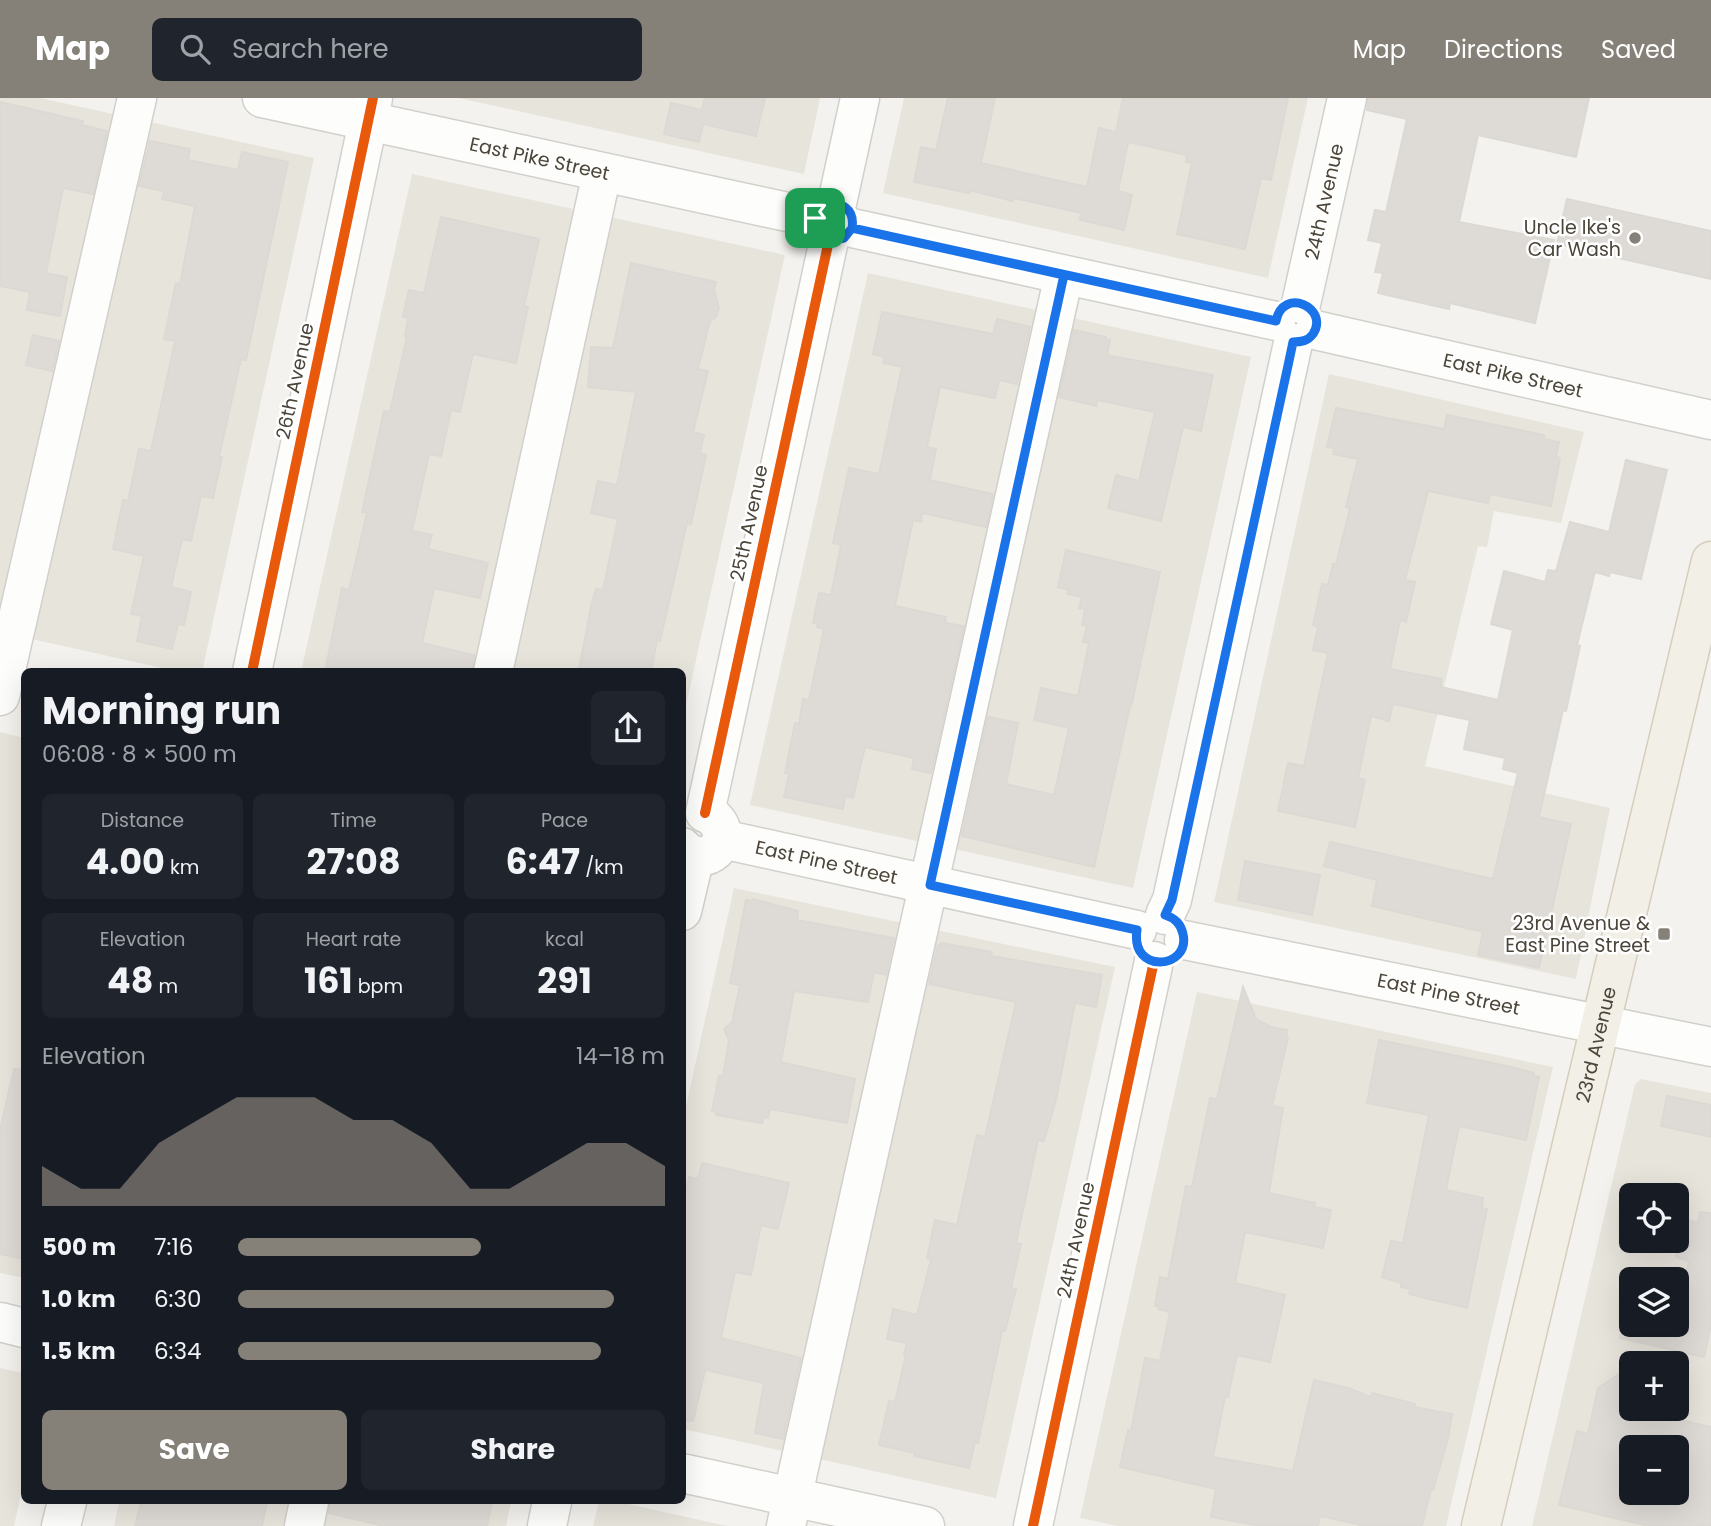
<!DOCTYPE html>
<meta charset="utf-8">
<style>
:root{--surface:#171b24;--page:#20242c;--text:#f1f3f6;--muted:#9ea1a6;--accent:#868178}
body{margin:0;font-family:Poppins,sans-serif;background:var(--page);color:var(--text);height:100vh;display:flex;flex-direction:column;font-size:26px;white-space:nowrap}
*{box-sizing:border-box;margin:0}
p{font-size:23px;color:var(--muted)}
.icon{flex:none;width:38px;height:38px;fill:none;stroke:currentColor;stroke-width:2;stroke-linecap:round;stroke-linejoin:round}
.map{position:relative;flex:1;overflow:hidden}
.sheet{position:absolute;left:21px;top:570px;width:665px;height:836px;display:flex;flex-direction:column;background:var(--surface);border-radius:10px;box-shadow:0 7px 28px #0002}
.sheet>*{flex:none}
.fabs{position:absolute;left:1619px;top:1085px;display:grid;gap:14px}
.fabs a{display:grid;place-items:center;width:70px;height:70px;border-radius:10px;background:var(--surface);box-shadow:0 7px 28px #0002;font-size:35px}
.pin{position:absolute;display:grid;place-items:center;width:60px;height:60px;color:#fff;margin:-30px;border-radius:14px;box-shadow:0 4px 10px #0006}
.round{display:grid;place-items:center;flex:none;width:74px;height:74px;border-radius:10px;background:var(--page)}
.overview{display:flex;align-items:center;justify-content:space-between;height:119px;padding:0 21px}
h1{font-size:38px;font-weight:700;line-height:52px}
.metrics{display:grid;grid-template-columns:repeat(3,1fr);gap:10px;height:119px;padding:7px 21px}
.metrics div{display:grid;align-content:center;border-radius:10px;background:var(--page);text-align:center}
.metrics b{font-size:35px;font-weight:700}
.metrics small{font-size:19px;font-weight:400}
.metrics p{font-size:19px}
.chart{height:196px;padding:14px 21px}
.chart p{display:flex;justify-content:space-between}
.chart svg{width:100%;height:126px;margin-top:7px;fill:var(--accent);opacity:.7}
.action{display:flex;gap:14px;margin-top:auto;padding:14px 21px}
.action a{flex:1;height:80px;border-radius:10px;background:var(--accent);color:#fff;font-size:28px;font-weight:700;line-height:80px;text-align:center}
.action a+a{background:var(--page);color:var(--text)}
ul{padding:0 21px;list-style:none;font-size:23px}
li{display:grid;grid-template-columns:112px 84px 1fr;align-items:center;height:52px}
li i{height:18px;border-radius:9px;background:var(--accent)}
header{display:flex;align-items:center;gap:42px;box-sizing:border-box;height:98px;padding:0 35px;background:var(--accent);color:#fff}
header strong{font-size:33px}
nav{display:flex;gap:38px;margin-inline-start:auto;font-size:24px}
.search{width:490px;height:63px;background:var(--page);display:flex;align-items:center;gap:18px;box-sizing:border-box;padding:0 24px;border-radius:10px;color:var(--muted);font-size:26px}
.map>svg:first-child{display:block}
.residential{fill:#e7e4dc;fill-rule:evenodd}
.building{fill:#dedbd6;stroke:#dcd9d4;stroke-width:2;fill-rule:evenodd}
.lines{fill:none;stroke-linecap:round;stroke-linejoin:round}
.minor-casing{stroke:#d2d0cb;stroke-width:41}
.major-casing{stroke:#d6cebb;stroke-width:41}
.minor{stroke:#fdfdfc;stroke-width:38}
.major{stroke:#f2efe6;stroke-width:38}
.cycleway-casing{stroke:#fff;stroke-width:15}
.cycleway{stroke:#e8590c;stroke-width:10}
.route-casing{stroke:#fff;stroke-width:14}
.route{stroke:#1a73e8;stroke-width:9}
.poi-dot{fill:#868178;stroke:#fff;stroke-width:2.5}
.labels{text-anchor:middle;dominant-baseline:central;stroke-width:5;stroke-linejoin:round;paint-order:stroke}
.street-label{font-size:19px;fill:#4b4439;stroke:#fff}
.poi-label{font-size:19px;fill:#4b4439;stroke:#fff;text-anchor:end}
</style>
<header>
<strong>Map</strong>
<div class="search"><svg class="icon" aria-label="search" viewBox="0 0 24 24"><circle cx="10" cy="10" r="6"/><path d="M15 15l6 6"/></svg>Search here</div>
<nav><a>Map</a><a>Directions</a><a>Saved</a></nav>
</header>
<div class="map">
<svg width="1711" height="1428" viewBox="0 0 1711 1428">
<rect width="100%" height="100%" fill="#f4f2ee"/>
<g class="residential">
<polygon points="0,0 40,0 314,60 202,574 180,574 0,534"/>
<polygon points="459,0 820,0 804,76"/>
<polygon points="904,0 1308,0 1268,180 883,95"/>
<polygon points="412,76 785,157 683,621 682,574 301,574"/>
<polygon points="868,175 1251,259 1133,790 750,707"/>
<polygon points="1329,276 1584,334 1561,425 1494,413 1487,449 1478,448 1425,668 1610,710 1576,881 1214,804"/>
<polygon points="0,634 24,640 24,1180 0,1175"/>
<polygon points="734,790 1115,869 996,1400 683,1331 683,1022"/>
<polygon points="1197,894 1553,969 1446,1428 1118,1428 1080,1420"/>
<path d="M1641,981L1711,995V1428H1532L1635,986ZM1631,1097H1676V1143H1631ZM1631,1181H1676V1227H1631ZM1631,1265H1676V1311H1631ZM1631,1349H1676V1395H1631Z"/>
<polygon points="0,1270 24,1275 24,1382 14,1428 0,1428"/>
<polygon points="119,1404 511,1404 506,1428 114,1428"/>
<polygon points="599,1404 619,1404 727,1428 593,1428"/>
</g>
<g class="building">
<polygon points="705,0 765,0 756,38 703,26 699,44 664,36 671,5 702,12"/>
<polygon points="948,0 995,0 981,65 1087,89 1099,30 1116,34 1123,0 1288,0 1271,82 1261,80 1245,151 1177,136 1192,65 1186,64 1187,57 1128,44 1118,93 1132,97 1124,132 1080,122 1081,115 1014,100 1013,103 969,92 969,95 914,84 921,49 936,52"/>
<polygon points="1368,0 1589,0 1576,59 1478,37 1459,124 1554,142 1535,225 1450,205 1449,211 1378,195 1383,175 1375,174 1382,145 1368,142 1375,112 1386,114 1407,21 1367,12"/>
<polygon points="0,4 83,23 82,27 107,33 93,96 63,90 46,175 67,179 60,218 27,212 30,194 0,188"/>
<polygon points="150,43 190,51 188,62 238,72 242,54 288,64 246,262 241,261 219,359 222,359 213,400 201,398 191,443 182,441 171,489 191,494 184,527 178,526 172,551 137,543 142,518 131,516 144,458 113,451 123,402 128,403 139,351 151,353 175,243 164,241 176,185 180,186 195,108 162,101 164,93 139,88"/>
<polygon points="1567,101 1711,133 1711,181 1557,146"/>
<polygon points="441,119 539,141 524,208 528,209 516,265 473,256 460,314 451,312 441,358 429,356 412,433 432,437 428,451 488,465 480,500 434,490 422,545 474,557 472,574 325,574 342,490 349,492 367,415 362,414 384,313 390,314 407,239 405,238 408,220 403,219 403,217 409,192 424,195"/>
<polygon points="631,165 716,184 714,193 719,209 716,219 710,223 698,271 708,273 693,334 704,337 700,355 706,357 691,426 687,425 660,543 657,542 651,574 593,574 579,571 592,504 596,491 603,492 618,421 591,415 598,383 617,387 636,294 588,289 591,249 613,250"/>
<polygon points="882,214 993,236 997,221 1030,229 1017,286 999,282 995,300 940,289 927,349 936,351 930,382 993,396 986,429 922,415 921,424 913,422 895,508 946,519 945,525 964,528 931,675 912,671 914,660 865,649 853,700 845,698 843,711 784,699 789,676 785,675 795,625 799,626 803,601 809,602 824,531 817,529 818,526 813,525 819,495 831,497 841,447 833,445 849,370 879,376 902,269 883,265 884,259 873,256"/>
<polygon points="1074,232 1106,239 1106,241 1110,242 1107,257 1213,277 1201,333 1183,329 1161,423 1108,410 1116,377 1139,383 1155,314 1097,302 1096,308 1059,299"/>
<polygon points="33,237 59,243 52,273 26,267"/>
<polygon points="1336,310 1444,331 1447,317 1544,337 1544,341 1559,344 1556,359 1560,360 1551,408 1490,396 1488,405 1428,393 1405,482 1415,484 1406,524 1400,522 1390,571 1442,581 1441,589 1498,602 1513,532 1491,526 1504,473 1545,484 1548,472 1556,473 1570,424 1609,434 1626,362 1667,372 1641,481 1610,474 1609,478 1595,474 1577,547 1580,548 1566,613 1563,612 1539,719 1571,726 1539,870 1478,857 1483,834 1372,808 1377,782 1324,768 1330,744 1493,781 1518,675 1503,671 1505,660 1464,651 1470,622 1393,606 1389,623 1371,618 1358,680 1365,682 1355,729 1278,713 1288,665 1304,668 1328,555 1313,552 1318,529 1313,527 1322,486 1328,487 1333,466 1336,466 1350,411 1346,409 1358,361 1333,356 1335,350 1327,349"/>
<polygon points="1066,452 1160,474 1132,605 1131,604 1094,769 962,738 988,619 1018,625 1006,686 1054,697 1069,630 1034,622 1041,590 1078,598 1089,545 1083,544 1087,528 1082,527 1085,511 1079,510 1082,499 1068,496 1069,492 1058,489"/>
<polygon points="1245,763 1320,777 1312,817 1238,802"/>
<polygon points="753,801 798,813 797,822 894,840 886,877 874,874 868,904 794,893 781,964 855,981 847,1025 770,1011 768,1020 764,1019 762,1025 716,1017 717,1014 712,1013 719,978 723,978 729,942 724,931 732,924 740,887 730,885 746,802 752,803"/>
<polygon points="941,845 992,854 991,858 1102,877 1096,909 1075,905 1056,1002 1044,1043 1038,1042 1016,1145 1021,1146 1011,1190 1016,1191 1005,1233 1002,1233 978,1345 975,1344 969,1370 914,1358 915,1355 879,1347 889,1303 895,1304 906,1257 904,1257 907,1245 887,1241 893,1211 917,1217 931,1161 927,1160 935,1122 957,1127 977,1037 985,1039 1016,904 929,886 938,847 941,847"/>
<polygon points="1243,889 1256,921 1271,929 1287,932 1286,939 1288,940 1272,1008 1283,1010 1269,1095 1315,1105 1314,1109 1331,1112 1323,1150 1245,1134 1235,1185 1285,1197 1270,1264 1237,1257 1228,1299 1225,1299 1213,1359 1293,1373 1314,1282 1348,1290 1371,1299 1372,1295 1415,1306 1414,1309 1452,1316 1448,1341 1433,1392 1431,1391 1422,1428 1365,1428 1320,1418 1318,1428 1261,1428 1211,1419 1216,1391 1120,1369 1128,1332 1131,1333 1145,1260 1160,1263 1170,1214 1158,1211 1159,1208 1155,1208 1160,1179 1168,1181 1186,1088 1192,1089 1210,1000 1217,1001"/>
<polygon points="1379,942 1512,969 1534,975 1534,978 1539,979 1526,1042 1459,1028 1446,1092 1483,1100 1482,1110 1487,1111 1467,1210 1409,1196 1410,1191 1401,1189 1401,1185 1382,1179 1391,1143 1403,1145 1429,1017 1367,1005"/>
<polygon points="14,971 24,972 24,1161 0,1156 0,1032"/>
<polygon points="1667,998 1711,1007 1711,1039 1661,1028"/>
<polygon points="702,1065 789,1085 778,1131 761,1127 751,1177 735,1174 721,1240 801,1260 783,1341 755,1335 764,1285 705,1272 693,1323 682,1322 682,1107 689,1079 698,1081"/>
<polygon points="1700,1114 1711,1115 1711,1227 1704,1259 1620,1240 1627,1212 1631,1213 1631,1227 1676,1227 1689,1163 1676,1159 1676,1119 1698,1125"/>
<path d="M1631,1268V1311H1668L1686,1315L1684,1323L1711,1329V1428H1649L1559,1407L1577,1333L1588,1336L1598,1290ZM1631,1349H1676V1395H1631Z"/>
<polygon points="141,1404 267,1404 262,1428 135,1428"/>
<polygon points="330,1404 492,1404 487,1428 384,1428 329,1415"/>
</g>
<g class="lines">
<g class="minor-casing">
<g id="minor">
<path id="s1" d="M262,0L815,120"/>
<polyline points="837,105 860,0"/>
<polyline points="852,130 1276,223"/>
<path id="s2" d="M1301,206L1347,0"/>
<path id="s3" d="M1315,232L1711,322"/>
<polyline points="252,574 373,0"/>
<polyline points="493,574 602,75"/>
<polyline points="0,598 137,0"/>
<polyline points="705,715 829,142"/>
<path id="s4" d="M722,741L1137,832"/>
<path d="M682,749C705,774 737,743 714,720"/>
<polyline points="682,813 695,758"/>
<polyline points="1165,817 1172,802 1293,245"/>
<path id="s5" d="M1184,842L1711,949"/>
<polyline points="0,1224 24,1230"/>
<polyline points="682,1375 925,1428"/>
<polyline points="61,1428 67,1404"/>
<polyline points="304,1428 309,1404"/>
<polyline points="547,1428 552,1404"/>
<polyline points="786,1428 1064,177"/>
<polyline points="1033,1428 1154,863"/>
</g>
</g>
<g class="major-casing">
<g id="major">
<path id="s6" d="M1481,1428L1711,463"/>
</g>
</g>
<use href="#minor" class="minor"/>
<use href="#major" class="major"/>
<g class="cycleway-casing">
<g id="cycleway">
<polyline points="252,574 373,0"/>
<polyline points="705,715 829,142"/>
<polyline points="1165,817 1172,802 1293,245"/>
<polyline points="1033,1428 1154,863"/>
</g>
</g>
<use href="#cycleway" class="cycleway"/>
</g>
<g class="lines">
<g class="route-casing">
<path id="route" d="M815,120C814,132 820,138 830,143L844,140L852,130L1064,177L930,787L1137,832C1130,877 1191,871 1183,836C1181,826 1175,820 1165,817L1172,802L1289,263L1293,244C1301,244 1308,243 1313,236C1330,210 1283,188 1276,223L852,130C855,111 841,102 824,107L815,120"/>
</g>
<use href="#route" class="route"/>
</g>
<g class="poi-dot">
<circle cx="1635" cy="140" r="7"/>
<rect x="1657" y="829" width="14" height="14" rx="3.5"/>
</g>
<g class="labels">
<g class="street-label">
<text stroke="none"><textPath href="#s1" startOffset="284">East Pike Street</textPath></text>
<text stroke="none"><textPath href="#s2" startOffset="105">24th Avenue</textPath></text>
<text stroke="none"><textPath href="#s3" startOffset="203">East Pike Street</textPath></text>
<text transform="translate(295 283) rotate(-78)">26th Avenue</text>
<text transform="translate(749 425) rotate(-78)">25th Avenue</text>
<text stroke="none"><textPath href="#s4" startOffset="107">East Pine Street</textPath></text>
<text stroke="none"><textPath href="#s5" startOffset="270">East Pine Street</textPath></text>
<text stroke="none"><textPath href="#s6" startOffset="495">23rd Avenue</textPath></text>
<text transform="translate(1076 1142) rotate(-78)">24th Avenue</text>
</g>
<g class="poi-label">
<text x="1621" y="129">Uncle Ike's<tspan x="1621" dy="22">Car Wash</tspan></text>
<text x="1650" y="825">23rd Avenue &amp;<tspan x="1650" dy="22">East Pine Street</tspan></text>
</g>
</g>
</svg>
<div class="fabs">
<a><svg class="icon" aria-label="locate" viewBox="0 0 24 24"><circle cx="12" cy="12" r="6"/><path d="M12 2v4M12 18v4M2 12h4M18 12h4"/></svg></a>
<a><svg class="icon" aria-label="layers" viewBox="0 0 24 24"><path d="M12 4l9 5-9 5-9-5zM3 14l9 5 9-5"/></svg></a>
<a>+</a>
<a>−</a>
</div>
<div class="pin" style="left:815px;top:120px;background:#1e9e55"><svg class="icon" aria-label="arrive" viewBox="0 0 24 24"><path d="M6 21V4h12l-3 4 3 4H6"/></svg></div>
<section class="sheet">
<div class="overview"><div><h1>Morning run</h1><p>06:08 · 8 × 500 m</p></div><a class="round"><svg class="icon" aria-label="share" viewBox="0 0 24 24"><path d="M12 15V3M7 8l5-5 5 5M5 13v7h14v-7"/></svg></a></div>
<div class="metrics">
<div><p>Distance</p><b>4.00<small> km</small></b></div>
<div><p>Time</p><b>27:08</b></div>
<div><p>Pace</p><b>6:47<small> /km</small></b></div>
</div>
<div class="metrics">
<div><p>Elevation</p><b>48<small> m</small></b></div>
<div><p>Heart rate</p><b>161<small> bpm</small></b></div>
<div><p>kcal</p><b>291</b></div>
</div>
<div class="chart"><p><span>Elevation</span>14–18 m</p>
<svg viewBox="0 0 160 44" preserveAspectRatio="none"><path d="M0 44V30L10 38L20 38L30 22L40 14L50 6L60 6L70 6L80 14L90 14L100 22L110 38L120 38L130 30L140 22L150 22L160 30V44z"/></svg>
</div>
<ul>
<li><b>500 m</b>7:16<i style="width:57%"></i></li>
<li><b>1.0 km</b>6:30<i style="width:88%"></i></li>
<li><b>1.5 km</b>6:34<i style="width:85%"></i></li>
</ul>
<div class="action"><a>Save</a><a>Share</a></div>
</section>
</div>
